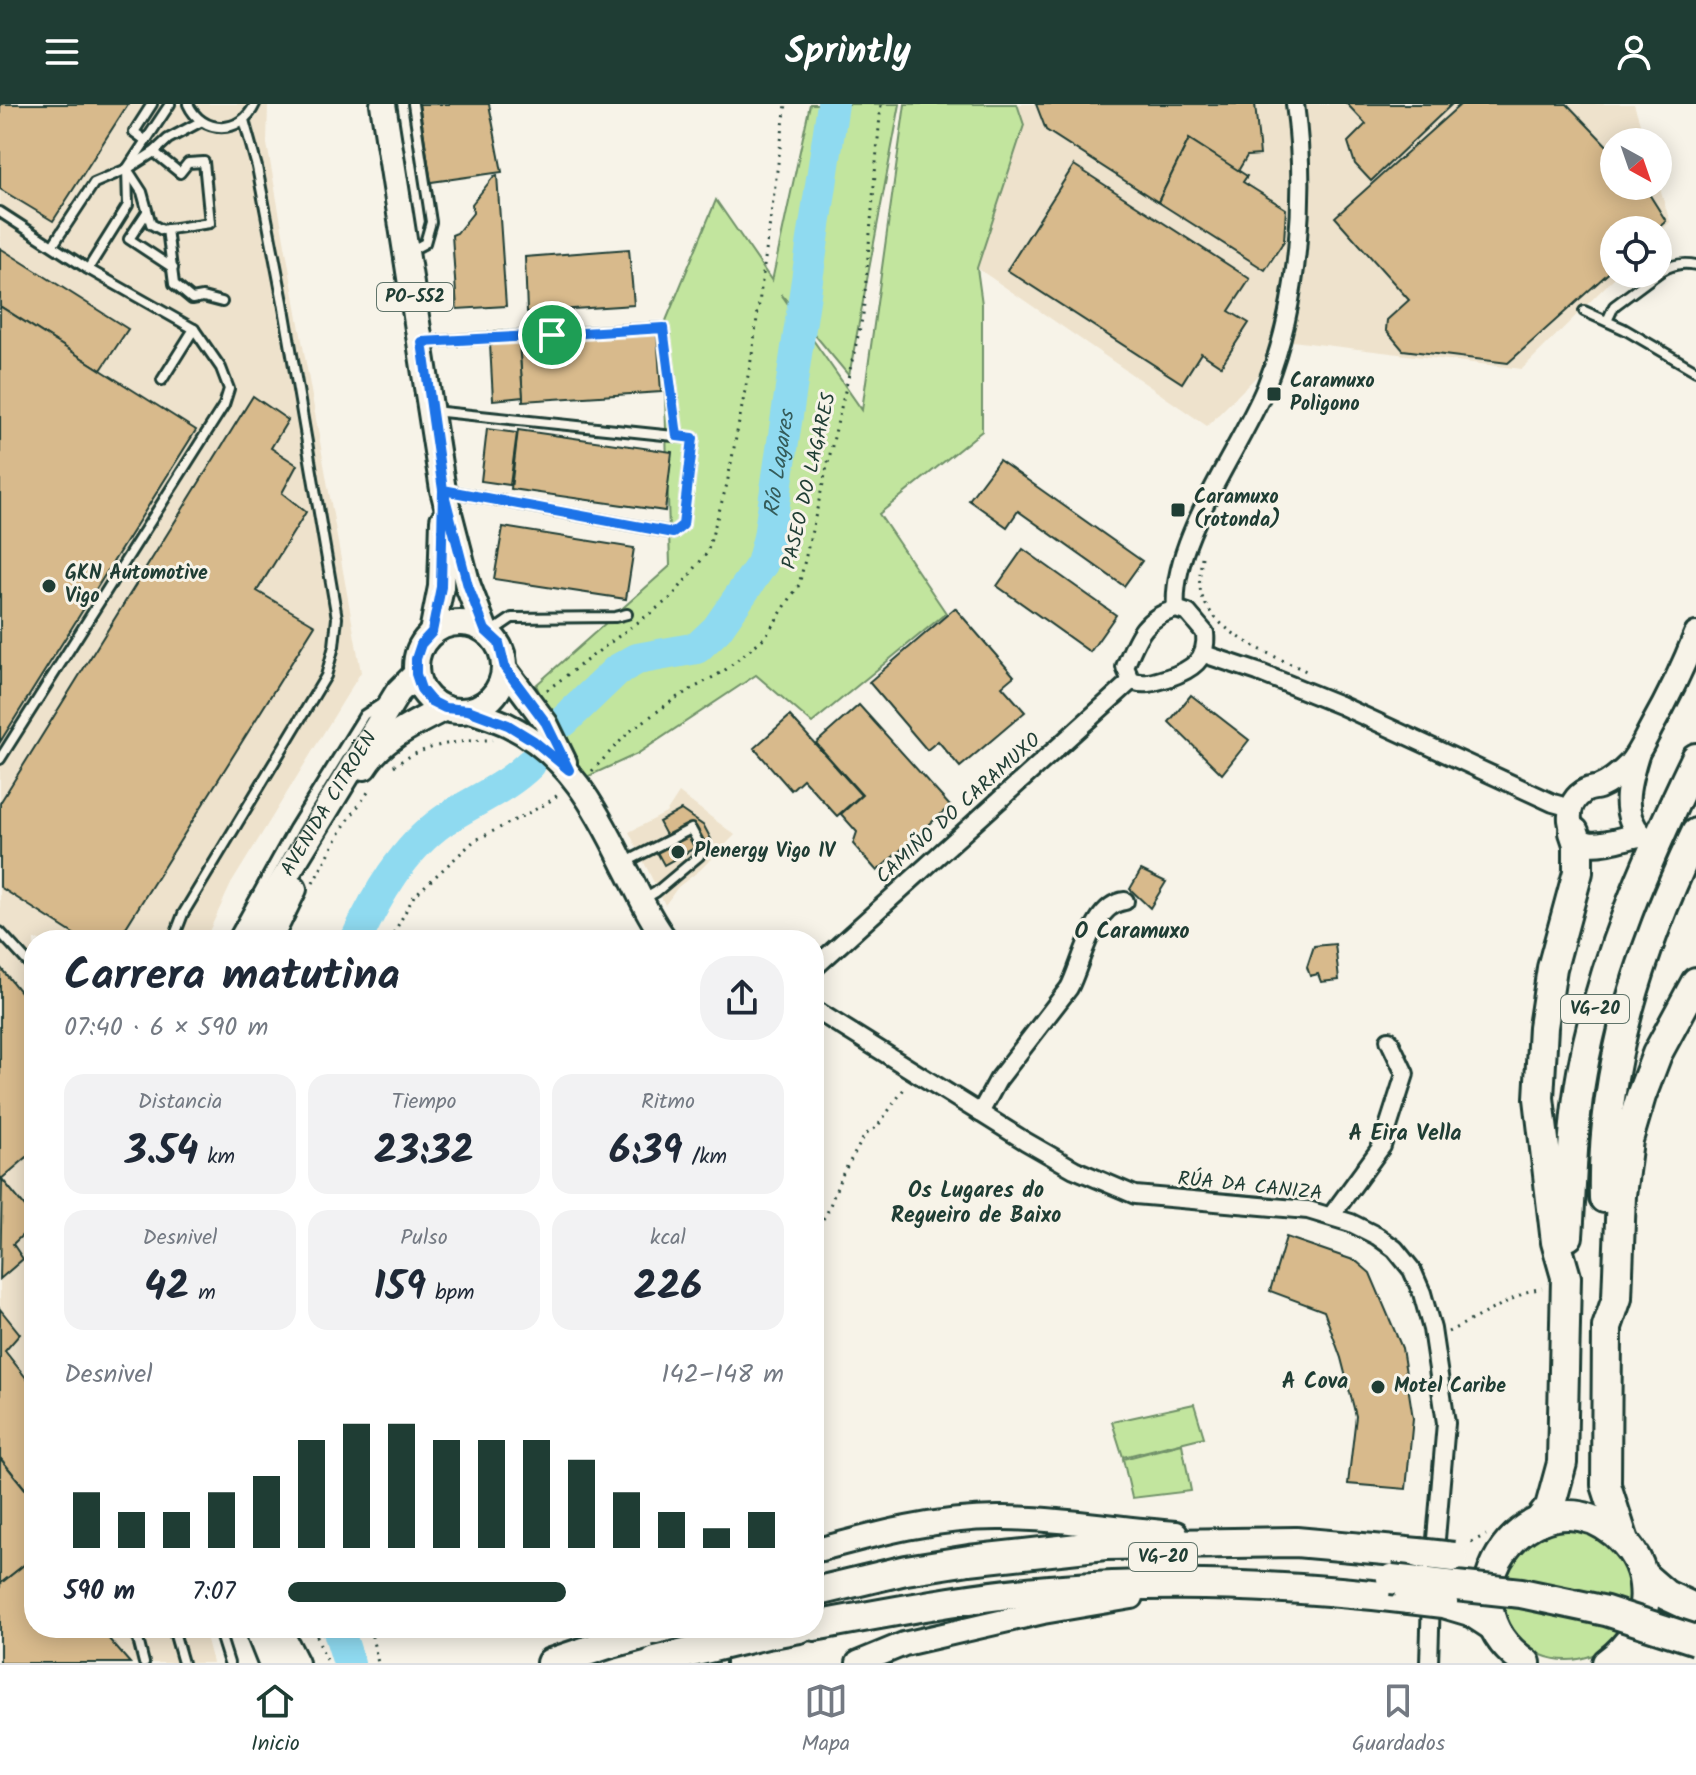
<!DOCTYPE html>
<html lang="es">
<meta charset="utf-8">
<style>
:root{--surface:#fff;--page:#f2f2f3;--text:#1f2937;--muted:#747a83;--line:#e0e1e3;--accent:#1f3d34}
body{margin:0;font-family:Kalam,sans-serif;background:var(--page);color:var(--text);height:100vh;display:flex;flex-direction:column;font-size:30px;white-space:nowrap}
*{box-sizing:border-box;margin:0}
p{font-size:26px;color:var(--muted)}
.icon{flex:none;width:44px;height:44px;fill:none;stroke:currentColor;stroke-width:2;stroke-linecap:round;stroke-linejoin:round}
.map{position:relative;flex:1;overflow:hidden}
.panel{position:absolute;left:24px;top:826px;width:800px;height:708px;display:flex;flex-direction:column;background:var(--surface);border-radius:32px;box-shadow:0 4px 20px #0003}
.panel>*{flex:none}
.needle{width:52px;rotate:140deg}
.fabs{position:absolute;left:1600px;top:24px;display:grid;gap:16px}
.fabs a{display:grid;place-items:center;width:72px;height:72px;border-radius:50%;background:var(--surface);box-shadow:0 4px 20px #0003;font-size:40px}
.pin{position:absolute;display:grid;place-items:center;width:68px;height:68px;color:#fff;margin:-34px;border:4px solid #fff;border-radius:50%;box-shadow:0 2px 8px #0007}
.round{display:grid;place-items:center;flex:none;width:84px;height:84px;border-radius:32px;background:var(--page)}
.headline{display:flex;align-items:center;justify-content:space-between;height:136px;padding:0 40px}
h1{font-size:44px;font-weight:600;line-height:60px}
.figures{display:grid;grid-template-columns:repeat(3,1fr);gap:12px;height:136px;padding:8px 40px}
.figures div{display:grid;align-content:center;border-radius:20px;background:var(--page);text-align:center}
.figures b{font-size:40px;font-weight:600}
.figures small{font-size:22px;font-weight:400}
.figures p{font-size:22px}
.chart{height:224px;padding:16px 40px}
.chart p{display:flex;justify-content:space-between}
.chart svg{width:100%;height:144px;margin-top:8px;stroke:var(--accent);stroke-width:6}
ul{padding:0 40px;list-style:none;font-size:26px}
li{display:grid;grid-template-columns:128px 96px 1fr;align-items:center;height:60px}
li i{height:20px;border-radius:10px;background:var(--accent)}
header{display:flex;justify-content:space-between;align-items:center;height:104px;padding:0 40px;background:var(--accent);color:#fff;font-size:36px;font-weight:600}
.menu{display:flex;justify-content:space-around;align-items:center;height:112px;border-top:2px solid var(--line);background:var(--surface);font-size:22px;color:var(--muted)}
.menu a{display:grid;justify-items:center;gap:4px}
.menu .active{color:var(--accent)}
.map>svg:first-child{display:block}
.built{fill:#eee2cc}
.green{fill:#c2e59e;stroke:#709169;stroke-width:2}
.lines{fill:none;stroke-linecap:round;stroke-linejoin:round}
.river{stroke:#8fdaf0;stroke-width:32}
.building{fill:#d8ba8c;stroke:#1f3d34;stroke-width:2}
.lane-casing{stroke:#1f3d34;stroke-width:14}
.street-casing{stroke:#1f3d34;stroke-width:22}
.secondary-casing{stroke:#1f3d34;stroke-width:28}
.primary-casing{stroke:#1f3d34;stroke-width:30}
.highway-casing{stroke:#1f3d34;stroke-width:34}
.path{stroke:#1f3d34;stroke-width:3;stroke-dasharray:2 6;stroke-linecap:butt}
.lane{stroke:#f7f3e8;stroke-width:8}
.street{stroke:#f7f3e8;stroke-width:16}
.secondary{stroke:#f7f3e8;stroke-width:22}
.primary{stroke:#f7f3e8;stroke-width:24}
.highway{stroke:#f7f3e8;stroke-width:28}
.highway-bridge-casing{stroke:#1f3d34;stroke-width:34;stroke-linecap:butt}
.highway-bridge{stroke:#f7f3e8;stroke-width:28}
.route-casing{stroke:#fff;stroke-width:16}
.route{stroke:#1a73e8;stroke-width:10}
.poi-dot{fill:#1f3d34;stroke:#f7f3e8;stroke-width:3}
.labels{text-anchor:middle;dominant-baseline:central;stroke-width:6;stroke-linejoin:round;paint-order:stroke}
.shield{fill:#f7f3e8;stroke:#60746a;stroke-width:2}
.shield-label{font-size:18px;font-weight:bold;fill:#1f3d34}
.poi-label{font-size:20px;font-weight:bold;fill:#1f3d34;stroke:#f7f3e8;text-anchor:start}
.street-label{font-size:20px;fill:#1f3d34;stroke:#f7f3e8}
.water-label{font-size:22px;font-style:italic;fill:#355c5a;stroke:#f7f3e8}
.neighbourhood-label{font-size:22px;font-weight:bold;fill:#1f3d34;stroke:#f7f3e8}
</style>
<header><svg class="icon" aria-label="menu" viewBox="0 0 24 24"><path d="M4 6h16M4 12h16M4 18h16"/></svg>Sprintly<svg class="icon" aria-label="person" viewBox="0 0 24 24"><circle cx="12" cy="8" r="4"/><path d="M4 21q1-7 8-7t8 7"/></svg></header>
<div class="map">
<svg width="1696" height="1559" viewBox="0 0 1696 1559">
<rect width="100%" height="100%" fill="#f7f3e8"/>
<filter id="ink" filterUnits="userSpaceOnUse"><feTurbulence type="fractalNoise" baseFrequency=".0125" numOctaves="2"/><feDisplacementMap in="SourceGraphic" scale="16" xChannelSelector="R" yChannelSelector="G"/><feConvolveMatrix kernelMatrix="1 2 1 2 8 2 1 2 1" color-interpolation-filters="sRGB"/></filter>
<g filter="url(#ink)">
<g class="built">
<polygon points="0,0 268,0 267,40 361,568 231,780 205,836 34,836 34,1524 204,1524 213,1559 0,1559"/>
<polygon points="1017,0 1634,0 1646,38 1614,38 1614,82 1658,82 1658,78 1670,118 1658,130 1658,126 1614,126 1614,170 1618,170 1522,265 1292,237 1207,322 977,164 1024,21"/>
<polygon points="679,689 735,731 700,766 678,783 665,801 629,728 666,709"/>
</g>
<g class="green">
<polygon points="810,0 900,0 849,272 781,190 862,306 905,0 1017,0 1024,21 977,164 982,200 982,327 879,410 946,509 812,619 756,571 637,650 578,677 536,581 670,462 663,224 716,96 772,177"/>
<polygon points="1194,1300 1204,1333 1123,1353 1112,1318"/>
<polygon points="1182,1340 1191,1387 1132,1394 1123,1355"/>
<circle cx="1567" cy="1491" r="65"/>
</g>
<g class="lines">
<g class="river">
<path id="s1" d="M564,617L617,566L637,555L697,544L717,525L762,460L769,433L833,0"/>
<path d="M356,836C376,793 403,745 443,717C472,697 505,685 530,660"/>
<polyline points="338,1524 349,1559"/>
</g>
</g>
<g class="building">
<polygon points="0,0 128,0 53,117 0,85"/>
<polygon points="419,0 489,0 502,68 431,78"/>
<polygon points="1036,0 1255,0 1260,51 1247,52 1238,67 1189,35 1158,98 1046,26"/>
<polygon points="1347,0 1452,0 1371,77 1355,60 1348,38 1366,20"/>
<polygon points="1461,0 1567,0 1614,49 1614,82 1644,82 1666,117 1656,126 1614,126 1614,164 1508,259 1403,246 1386,226 1387,216 1409,196 1335,113"/>
<polygon points="1189,35 1247,72 1243,78 1286,105 1284,137 1265,166 1158,98"/>
<polygon points="1074,61 1250,175 1229,207 1249,219 1221,262 1201,249 1182,279 1007,166"/>
<polygon points="497,71 506,202 457,205 452,131 457,129 473,109 472,100 494,72"/>
<polygon points="0,144 128,225 101,266 0,202"/>
<polygon points="629,145 634,201 527,208 525,153"/>
<polygon points="1,203 196,326 0,638 0,204"/>
<polygon points="657,227 661,288 523,297 519,235"/>
<polygon points="519,238 523,293 493,296 490,240"/>
<polygon points="253,292 288,316 271,344 297,361 282,389 306,408 257,487 315,521 118,836 83,836 0,783 0,699"/>
<polygon points="487,325 517,329 510,381 481,377"/>
<polygon points="518,326 672,348 665,407 511,385"/>
<polygon points="999,356 1142,457 1124,482 1018,407 1007,423 969,396"/>
<polygon points="503,423 634,444 626,495 494,475"/>
<polygon points="1023,445 1116,511 1090,548 997,482"/>
<polygon points="955,504 1014,572 1002,582 1025,608 960,663 938,637 927,646 869,578"/>
<polygon points="1191,591 1249,636 1222,670 1169,618"/>
<polygon points="859,601 950,702 877,767 853,740 857,728 841,710 862,691 816,639"/>
<polygon points="790,612 861,691 837,712 803,675 791,686 754,644"/>
<polygon points="681,706 704,722 711,735 664,761 652,739 666,731 659,718"/>
<polygon points="1141,766 1166,778 1150,804 1130,785"/>
<polygon points="1335,840 1339,876 1321,878 1318,870 1310,872 1307,863 1314,842"/>
<polygon points="0,863 34,905 34,926 29,930 34,960 34,1047 0,1076"/>
<polygon points="2,1075 30,1109 32,1122 13,1140 23,1155 0,1175"/>
<polygon points="1286,1133 1356,1157 1370,1169 1402,1244 1413,1314 1406,1385 1348,1380 1356,1312 1341,1254 1324,1207 1270,1187"/>
<polygon points="0,1205 20,1230 5,1247 34,1284 34,1391 32,1393 0,1354"/>
<polygon points="0,1354 34,1396 34,1453 0,1480"/>
<polygon points="34,1453 34,1524 118,1524 108,1534 130,1559 0,1559 0,1480"/>
</g>
<g class="lines">
<g class="lane-casing">
<g id="lane">
<path d="M188,0C202,31 241,31 255,0"/>
<polyline points="145,36 134,28 152,0"/>
<polyline points="127,65 142,88 151,120 162,126 210,119 204,58 188,59 180,69 154,48"/>
<polyline points="0,108 88,165 194,225 221,264 229,285 224,301 0,655"/>
<polyline points="147,108 129,135 173,164"/>
<polyline points="167,125 174,180 192,195 203,193 222,198"/>
<polyline points="53,141 94,79 127,65 154,48 168,35 200,18"/>
<polyline points="408,148 425,139 431,118 413,0"/>
<polyline points="88,165 128,101 127,65 170,0"/>
<path d="M1658,169C1670,161 1681,158 1696,161"/>
<polyline points="1584,207 1624,225 1696,267"/>
<polyline points="1607,217 1614,202 1657,170"/>
<polyline points="422,238 663,224 677,332"/>
<polyline points="162,276 194,225"/>
<polyline points="433,307 693,334 683,421 673,429 448,387"/>
<polyline points="490,529 512,514 615,513 627,510"/>
<polyline points="624,759 691,725 702,745 699,752 656,788 642,796"/>
<polyline points="0,828 34,865"/>
<polyline points="173,836 183,810 326,572 334,542 337,514 283,198 257,63 244,16"/>
<polyline points="232,836 294,724 364,611 381,600"/>
<polyline points="135,1524 144,1559"/>
<polyline points="173,1524 183,1559"/>
<polyline points="218,1524 229,1559"/>
</g>
</g>
<g class="street-casing">
<g id="street">
<path d="M1176,505C1170,436 1240,347 1266,282C1299,200 1307,87 1295,0"/>
<path d="M1176,505L1188,509L1205,529C1208,556 1191,566 1168,574C1153,578 1146,582 1131,577L1125,563C1137,534 1143,514 1176,505Z"/>
<polyline points="1204,550 1258,568 1340,601 1553,699 1571,704"/>
<polyline points="814,864 1131,577"/>
<polyline points="814,905 1025,1037 1074,1065 1135,1091 1308,1106 1351,1119 1377,1132 1395,1145 1412,1166 1422,1189 1432,1225 1446,1319 1434,1458"/>
<path d="M980,1009L998,976L1069,884C1082,860 1092,800 1125,797"/>
<polyline points="1331,1112 1382,1042 1405,970 1389,936"/>
<polyline points="1429,1559 1431,1493"/>
</g>
</g>
<g class="secondary-casing">
<g id="secondary">
<polyline points="505,564 546,619 565,658"/>
<path d="M468,606C481,611 496,615 508,621C568,651 596,704 624,761C638,787 648,813 666,836"/>
<path d="M1637,651C1629,678 1619,709 1641,731"/>
<path d="M1641,731C1618,733 1575,757 1570,716C1569,706 1573,695 1582,689C1587,684 1593,685 1599,683C1609,679 1621,669 1629,661C1638,651 1644,637 1651,624C1668,594 1683,563 1696,530"/>
<path d="M814,1447C876,1430 938,1413 1003,1414C1060,1414 1118,1425 1176,1429"/>
<polyline points="713,1559 713,1524"/>
<polyline points="858,1559 904,1540 1043,1508 1132,1493"/>
</g>
</g>
<g class="primary-casing">
<g id="primary">
<polyline points="383,0 443,386 468,482 485,526"/>
<circle cx="460" cy="563" r="44"/>
<polyline points="432,528 441,483 443,416"/>
<path d="M364,663C383,633 414,620 445,604"/>
<path id="s2" d="M249,836L260,814L398,588L416,570"/>
<polyline points="269,836 294,785"/>
<polyline points="257,1524 271,1559"/>
<polyline points="278,1524 296,1559"/>
</g>
</g>
<g class="highway-casing">
<g id="highway">
<path d="M1604,1094C1601,965 1641,843 1696,729"/>
<path d="M1568,1132C1572,1078 1572,1022 1582,968C1602,856 1647,756 1696,654"/>
<polyline points="1539,1417 1550,1403 1562,1359 1566,1173 1556,1138 1539,994 1543,923 1552,864 1578,768 1578,740 1574,728"/>
<polyline points="1624,1437 1606,1381 1607,1223 1617,1194 1621,1091 1628,1036 1641,992 1657,950 1696,878"/>
<polyline points="1643,1471 1666,1491 1696,1505"/>
<polyline points="814,1488 906,1466 969,1456 1105,1441 1296,1438 1418,1449"/>
<polyline points="1443,1499 1470,1507 1493,1522"/>
<path d="M814,1522C892,1508 971,1492 1049,1486C1169,1476 1290,1481 1409,1495"/>
<polyline points="767,1530 800,1524"/>
<path d="M1620,1550C1647,1547 1670,1549 1696,1556"/>
<polyline points="551,1559 608,1540 668,1524"/>
<path d="M1526,1559C1431,1495 1534,1363 1615,1429C1631,1443 1642,1459 1644,1481C1648,1514 1633,1540 1607,1559"/>
</g>
</g>
<g class="path">
<path d="M1202,453C1200,468 1197,483 1204,497C1220,532 1275,552 1308,568"/>
<polyline points="637,519 672,493 707,449 727,380 752,251 786,0"/>
<polyline points="547,586 631,523"/>
<path d="M394,662C423,641 457,636 493,636"/>
<polyline points="592,667 629,628 676,594 724,567 765,533 799,481 863,211 881,0"/>
<polyline points="313,779 344,722 371,684"/>
<polyline points="390,836 414,792 474,737 546,700 559,690"/>
<polyline points="814,1128 827,1109 841,1073 865,1031 877,1023 906,982"/>
<polyline points="1448,1228 1526,1188 1542,1184"/>
<polyline points="1471,1438 1486,1431"/>
<polyline points="314,1524 327,1559"/>
<polyline points="370,1524 378,1559"/>
</g>
<use href="#lane" class="lane"/>
<use href="#street" class="street"/>
<use href="#secondary" class="secondary"/>
<use href="#primary" class="primary"/>
<use href="#highway" class="highway"/>
<g class="highway-bridge-casing">
<g id="highway-bridge">
<polyline points="1418,1449 1454,1453"/>
<polyline points="1391,1475 1521,1489 1606,1507 1696,1536"/>
<polyline points="1409,1495 1443,1499"/>
<polyline points="655,1557 767,1530"/>
</g>
</g>
<use href="#highway-bridge" class="highway-bridge"/>
</g>
</g>
<g class="lines" filter="url(#ink)">
<g class="route-casing">
<polyline id="route" points="552,231 422,238 443,386 441,483 432,528 421,540 416,555 416,570 421,585 431,597 445,604 468,606 508,621 534,637 569,666 546,619 505,564 499,539 485,526 468,482 443,386 673,429 683,421 693,334 677,332 663,224 552,231"/>
</g>
<use href="#route" class="route"/>
</g>
<g class="poi-dot">
<rect x="1266" y="282" width="16" height="16" rx="4"/>
<rect x="1170" y="398" width="16" height="16" rx="4"/>
<circle cx="49" cy="482" r="8"/>
<circle cx="678" cy="748" r="8"/>
<circle cx="1378" cy="1283" r="8"/>
</g>
<g class="labels">
<g class="shield">
<rect x="377" y="179" width="76" height="28" rx="6"/>
<rect x="1561" y="891" width="68" height="28" rx="6"/>
<rect x="1129" y="1439" width="68" height="28" rx="6"/>
</g>
<g class="shield-label">
<text x="415" y="193">PO-552</text>
<text x="1595" y="905">VG-20</text>
<text x="1163" y="1453">VG-20</text>
</g>
<g class="poi-label">
<text x="1290" y="278">Caramuxo<tspan x="1290" dy="23">Poligono</tspan></text>
<text x="1194" y="394">Caramuxo<tspan x="1194" dy="23">(rotonda)</tspan></text>
<text x="65" y="470">GKN Automotive<tspan x="65" dy="23">Vigo</tspan></text>
<text x="694" y="748">Plenergy Vigo IV</text>
<text x="1394" y="1283">Motel Caribe</text>
</g>
<g class="street-label">
<text transform="translate(810 377) rotate(-77)">PASEO DO LAGARES</text>
<text stroke="none"><textPath href="#s2" startOffset="158">AVENIDA CITROËN</textPath></text>
<text transform="translate(959 705) rotate(-42)">CAMIÑO DO CARAMUXO</text>
<text transform="translate(1250 1083) rotate(6)">RÚA DA CANIZA</text>
</g>
<g class="water-label">
<text stroke="none"><textPath href="#s1" startOffset="366">Río Lagares</textPath></text>
</g>
<g class="neighbourhood-label">
<text x="1132" y="828">O Caramuxo</text>
<text x="1405" y="1030">A Eira Vella</text>
<text x="976" y="1087">Os Lugares do<tspan x="976" dy="25">Regueiro de Baixo</tspan></text>
<text x="1315" y="1278">A Cova</text>
</g>
</g>
</svg>
<div class="fabs">
<a><svg class="needle" viewBox="-14 -14 28 28"><path d="M0-13l5 13h-10z" fill="#e53935"/><path d="M0 13l5-13h-10z" fill="#747a83"/></svg></a>
<a><svg class="icon" aria-label="locate" viewBox="0 0 24 24"><circle cx="12" cy="12" r="6"/><path d="M12 2v4M12 18v4M2 12h4M18 12h4"/></svg></a>
</div>
<div class="pin" style="left:552px;top:231px;background:#1e9e55"><svg class="icon" aria-label="arrive" viewBox="0 0 24 24"><path d="M6 21V4h12l-3 4 3 4H6"/></svg></div>
<section class="panel">
<div class="headline"><div><h1>Carrera matutina</h1><p>07:40 · 6 × 590 m</p></div><a class="round"><svg class="icon" aria-label="share" viewBox="0 0 24 24"><path d="M12 15V3M7 8l5-5 5 5M5 13v7h14v-7"/></svg></a></div>
<div class="figures">
<div><p>Distancia</p><b>3.54<small> km</small></b></div>
<div><p>Tiempo</p><b>23:32</b></div>
<div><p>Ritmo</p><b>6:39<small> /km</small></b></div>
</div>
<div class="figures">
<div><p>Desnivel</p><b>42<small> m</small></b></div>
<div><p>Pulso</p><b>159<small> bpm</small></b></div>
<div><p>kcal</p><b>226</b></div>
</div>
<div class="chart"><p><span>Desnivel</span>142–148 m</p>
<svg viewBox="0 0 160 44" preserveAspectRatio="none"><path d="M5 44V27M15 44V33M25 44V33M35 44V27M45 44V22M55 44V11M65 44V6M75 44V6M85 44V11M95 44V11M105 44V11M115 44V17M125 44V27M135 44V33M145 44V38M155 44V33"/></svg>
</div>
<ul>
<li><b>590 m</b>7:07<i style="width:56%"></i></li>
</ul>
</section>
</div>
<nav class="menu">
<a class="active"><svg class="icon" aria-label="home" viewBox="0 0 24 24"><path d="M3 11l9-7 9 7M6 9v11h12V9"/></svg>Inicio</a>
<a><svg class="icon" aria-label="map" viewBox="0 0 24 24"><path d="M3 6l6-2 6 2 6-2v14l-6 2-6-2-6 2zM9 4v14M15 6v14"/></svg>Mapa</a>
<a><svg class="icon" aria-label="saved" viewBox="0 0 24 24"><path d="M7 4h10v16l-5-4-5 4z"/></svg>Guardados</a>
</nav>
